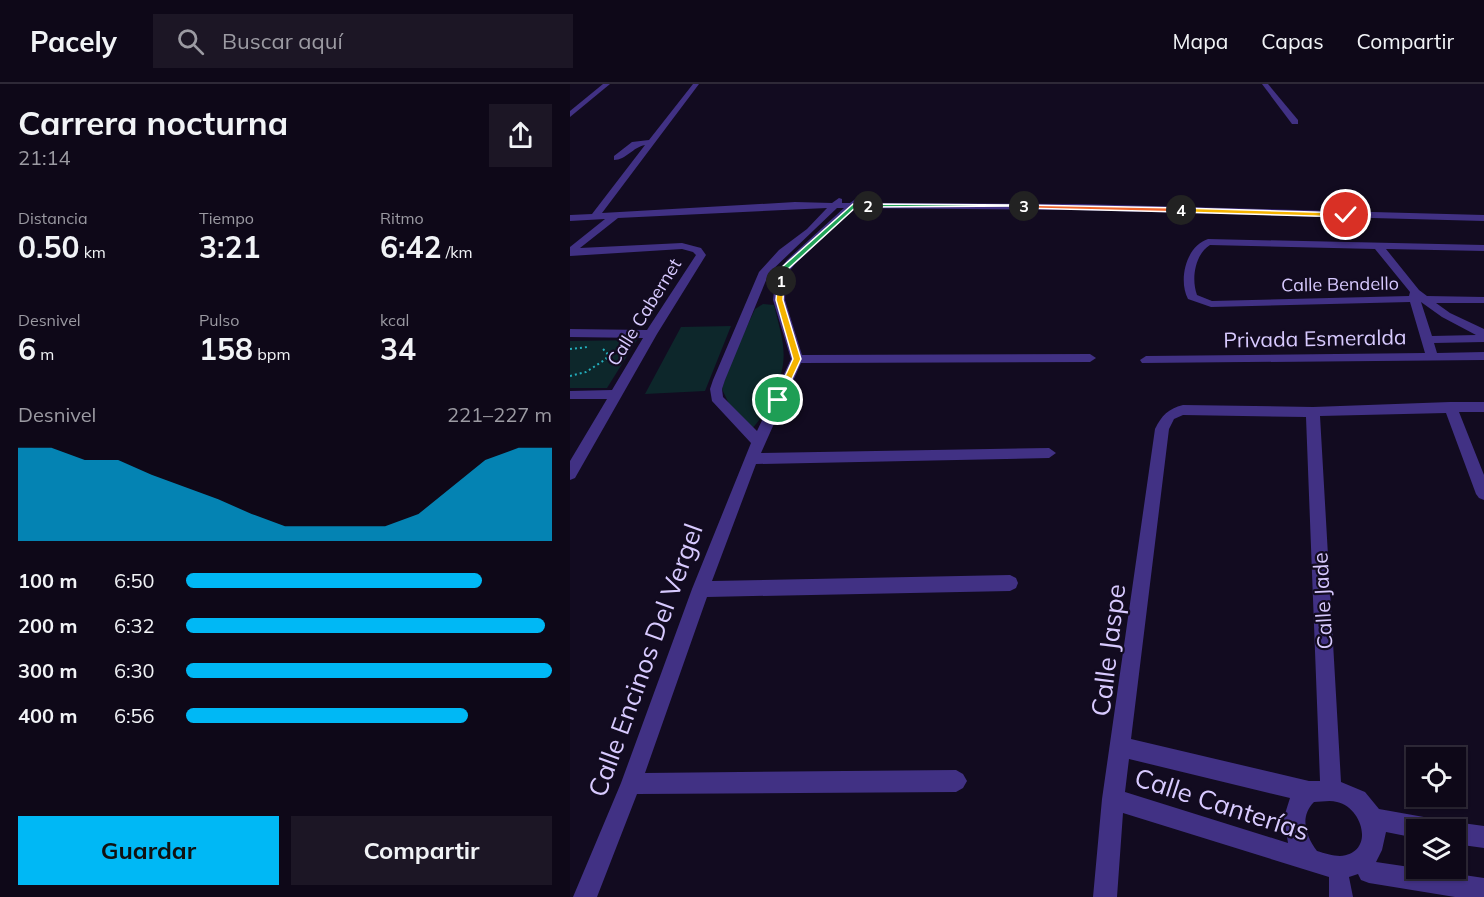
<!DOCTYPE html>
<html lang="es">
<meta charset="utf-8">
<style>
:root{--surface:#0e0818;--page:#1c1625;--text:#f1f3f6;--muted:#9b9aa2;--line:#2e2937;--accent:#00b8f5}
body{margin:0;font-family:Mulish,sans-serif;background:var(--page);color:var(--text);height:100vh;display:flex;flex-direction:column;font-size:22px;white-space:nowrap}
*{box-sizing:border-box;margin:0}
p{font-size:20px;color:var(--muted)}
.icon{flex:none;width:33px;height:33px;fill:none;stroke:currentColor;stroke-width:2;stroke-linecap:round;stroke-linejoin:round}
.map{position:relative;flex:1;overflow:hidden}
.panel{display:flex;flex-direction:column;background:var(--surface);width:570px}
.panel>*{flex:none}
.buttons{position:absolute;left:836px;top:663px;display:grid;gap:12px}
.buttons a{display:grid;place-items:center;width:60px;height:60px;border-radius:0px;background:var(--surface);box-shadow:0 2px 4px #0004,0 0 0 2px var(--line);font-size:30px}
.pin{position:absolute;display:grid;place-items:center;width:51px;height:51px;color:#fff;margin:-26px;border:3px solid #fff;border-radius:50%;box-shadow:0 2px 6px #0007}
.km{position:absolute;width:30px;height:30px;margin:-15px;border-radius:50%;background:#222;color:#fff;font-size:16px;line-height:30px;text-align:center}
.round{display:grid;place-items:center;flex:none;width:63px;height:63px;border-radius:0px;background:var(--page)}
.headline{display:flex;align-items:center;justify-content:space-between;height:102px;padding:0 18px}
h1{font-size:33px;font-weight:700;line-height:45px}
.metrics{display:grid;grid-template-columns:repeat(3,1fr);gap:9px;height:102px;padding:6px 18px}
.metrics div{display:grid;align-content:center}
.metrics b{font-size:30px;font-weight:700}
.metrics small{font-size:16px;font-weight:400}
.metrics p{font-size:16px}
.chart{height:168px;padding:12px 18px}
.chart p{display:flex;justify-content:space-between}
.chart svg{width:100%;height:108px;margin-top:6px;fill:var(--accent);opacity:.7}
.cta{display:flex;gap:12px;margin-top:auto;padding:12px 18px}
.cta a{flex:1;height:69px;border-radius:0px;background:var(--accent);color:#111;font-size:24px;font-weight:700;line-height:69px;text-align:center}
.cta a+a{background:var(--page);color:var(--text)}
ul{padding:0 18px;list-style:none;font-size:20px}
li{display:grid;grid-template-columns:96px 72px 1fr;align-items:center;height:45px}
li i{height:15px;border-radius:8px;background:var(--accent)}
header{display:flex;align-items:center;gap:36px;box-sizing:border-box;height:84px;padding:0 30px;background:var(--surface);border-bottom:2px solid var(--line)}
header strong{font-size:28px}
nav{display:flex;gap:33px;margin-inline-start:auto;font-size:21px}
.search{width:420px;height:54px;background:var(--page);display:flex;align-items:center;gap:15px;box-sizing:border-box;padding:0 21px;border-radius:0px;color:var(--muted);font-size:22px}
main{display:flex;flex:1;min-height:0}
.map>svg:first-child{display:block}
.green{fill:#0d272b}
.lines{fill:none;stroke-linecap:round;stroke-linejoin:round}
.path{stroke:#23adbb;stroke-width:2;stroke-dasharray:2 3;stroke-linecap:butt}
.minor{fill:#413184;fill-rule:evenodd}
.split-1{fill:#f5b400;stroke:#fff;stroke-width:1.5}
.split-2{fill:#22a559;stroke:#fff;stroke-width:1.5}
.split-3{fill:#22a559;stroke:#fff;stroke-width:1.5}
.split-4{fill:#f0652b;stroke:#fff;stroke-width:1.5}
.split-5{fill:#f5b400;stroke:#fff;stroke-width:1.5}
.labels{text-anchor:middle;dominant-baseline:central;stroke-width:4.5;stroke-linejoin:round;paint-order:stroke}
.far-street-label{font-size:18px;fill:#d8caff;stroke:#120b20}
.street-label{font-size:21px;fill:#d8caff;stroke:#120b20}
.near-street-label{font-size:26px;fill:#d8caff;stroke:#120b20}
</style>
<header>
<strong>Pacely</strong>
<div class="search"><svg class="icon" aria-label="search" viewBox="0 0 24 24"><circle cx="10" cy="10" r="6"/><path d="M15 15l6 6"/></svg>Buscar aquí</div>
<nav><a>Mapa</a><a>Capas</a><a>Compartir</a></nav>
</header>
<main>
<section class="panel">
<div class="headline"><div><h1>Carrera nocturna</h1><p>21:14</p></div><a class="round"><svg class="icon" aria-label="share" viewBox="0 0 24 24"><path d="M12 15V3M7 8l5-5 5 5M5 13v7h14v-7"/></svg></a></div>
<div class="metrics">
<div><p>Distancia</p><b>0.50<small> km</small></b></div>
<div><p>Tiempo</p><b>3:21</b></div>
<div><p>Ritmo</p><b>6:42<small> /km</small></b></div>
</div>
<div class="metrics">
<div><p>Desnivel</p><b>6<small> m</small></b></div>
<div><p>Pulso</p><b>158<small> bpm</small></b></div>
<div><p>kcal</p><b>34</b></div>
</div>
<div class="chart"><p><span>Desnivel</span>221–227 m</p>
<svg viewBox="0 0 160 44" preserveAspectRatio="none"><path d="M0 44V6L10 6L20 11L30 11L40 17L50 22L60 27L70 33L80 38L90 38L100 38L110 38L120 33L130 22L140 11L150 6L160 6V44z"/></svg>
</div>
<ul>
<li><b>100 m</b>6:50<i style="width:81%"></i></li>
<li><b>200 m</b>6:32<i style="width:98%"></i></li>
<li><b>300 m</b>6:30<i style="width:100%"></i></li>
<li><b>400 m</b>6:56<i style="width:77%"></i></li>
</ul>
<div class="cta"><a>Guardar</a><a>Compartir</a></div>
</section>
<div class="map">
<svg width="914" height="813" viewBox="0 0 914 813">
<rect width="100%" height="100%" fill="#120b20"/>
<g class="green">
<path d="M193,220L204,221C214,262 221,276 200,317C195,327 190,336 182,345L159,320L152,305L160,279L185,225Z"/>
<polygon points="161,242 135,307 75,310 111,243"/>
<polygon points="67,256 37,304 0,304 0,257"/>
</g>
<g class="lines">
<g class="path">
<polyline points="0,265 18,263"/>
<polyline points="0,292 16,288 36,275 37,269 31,263"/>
</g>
<g class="minor">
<polygon points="33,0 40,0 0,33 0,27"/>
<path d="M123,0H129L32,129L225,118L262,119L269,114L272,115V119H280L287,114L290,115V119L508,120L914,131V137L508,126L285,124L225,180L216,191L215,216L232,271L520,270L526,274L520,278L231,279L191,369L479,364L486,369L479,374L186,380L142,497L440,491L446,494L448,499L446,504L440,507L137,513L75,689L386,686L393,690L397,697L393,704L386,708L67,710L27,813H3L51,699L122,505L181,359L142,317L140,305L143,296L189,188L209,166L237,145L257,124L48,134L10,164L112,159L131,164L136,171L87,250L5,394L0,396V377L37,315H0V307L42,306L73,254L0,253V245L77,246L126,171L123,168L112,165L0,172V163L35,135L0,137V131L22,130L75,61C63,63 56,76 44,76V72L62,58L79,56ZM267,124H274L217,176L206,191L203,216L221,275L187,347L153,313L152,305L155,296L199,189Z"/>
<polygon points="692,0 698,0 728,36 728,40 722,40"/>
<path d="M638,155L914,161V167L816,165L849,206L857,212L914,213V219H866L880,229L914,245V258L864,259L867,269L914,268V276L572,279L570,276L576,272L855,269L840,218L641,223L618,215C608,196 616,162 638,155ZM640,161L805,165L840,208L839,212L642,217L627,211C621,195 625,170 640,161ZM851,218L872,233L906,251L862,252Z"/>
<path d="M880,318H914V328H889L914,391V416L909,414L906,410L876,329L750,332L771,698L795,708L809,725L865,735L873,738L876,745L877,741L885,738L914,742V764L885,760V746H846V754L816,748L812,766L806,778L914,794V813H885L799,799L791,796L788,790L779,793L783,813H759V793L553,729L547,813H523L532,715L585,345C592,331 598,325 613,321L743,323ZM613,331L736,333L750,697H739L561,655L599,345L604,335ZM559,675L720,714L714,733L718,759L555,708ZM744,718C751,718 760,716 767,718C794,724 805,770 770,772C763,772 754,769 747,767C736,752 729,733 744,718Z"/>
</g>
</g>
<polygon class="split-1" points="208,196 214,197 213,216 231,275 212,316 208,319 204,316 223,275 206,216"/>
<polygon class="split-2" points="283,120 301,122 286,123 217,186 213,199 208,199 211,184"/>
<polygon class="split-3" points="298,120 454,121 457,122 296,123"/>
<polygon class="split-4" points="454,121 611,124 614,126 611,128 452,124"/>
<polygon class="split-5" points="611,124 776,129 779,131 776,133 609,128"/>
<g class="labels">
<g class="far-street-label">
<text transform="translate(770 200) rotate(-1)">Calle Bendello</text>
<text transform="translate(74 228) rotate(-58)">Calle Cabernet</text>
</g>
<g class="street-label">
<text transform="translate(745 254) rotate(-1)">Privada Esmeralda</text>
<text transform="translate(752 517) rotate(-93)">Calle Jade</text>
</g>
<g class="near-street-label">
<text transform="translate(538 566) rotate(-83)">Calle Jaspe</text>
<text transform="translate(75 576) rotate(-70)">Calle Encinos Del Vergel</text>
<text transform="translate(652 720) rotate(18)">Calle Canterías</text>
</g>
</g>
</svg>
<div class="buttons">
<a><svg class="icon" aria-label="locate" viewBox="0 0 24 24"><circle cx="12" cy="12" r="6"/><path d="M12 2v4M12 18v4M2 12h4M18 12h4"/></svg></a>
<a><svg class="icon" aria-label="layers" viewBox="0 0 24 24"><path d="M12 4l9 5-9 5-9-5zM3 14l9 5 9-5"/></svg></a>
</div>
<div class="pin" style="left:208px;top:316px;background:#1e9e55"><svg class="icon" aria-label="arrive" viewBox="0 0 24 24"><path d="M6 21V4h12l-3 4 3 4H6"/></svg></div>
<div class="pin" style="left:776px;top:131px;background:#d93025"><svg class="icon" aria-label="check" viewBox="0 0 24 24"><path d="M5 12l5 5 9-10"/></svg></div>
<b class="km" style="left:211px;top:197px">1</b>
<b class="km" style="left:298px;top:122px">2</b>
<b class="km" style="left:454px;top:122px">3</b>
<b class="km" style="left:611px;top:126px">4</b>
</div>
</main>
